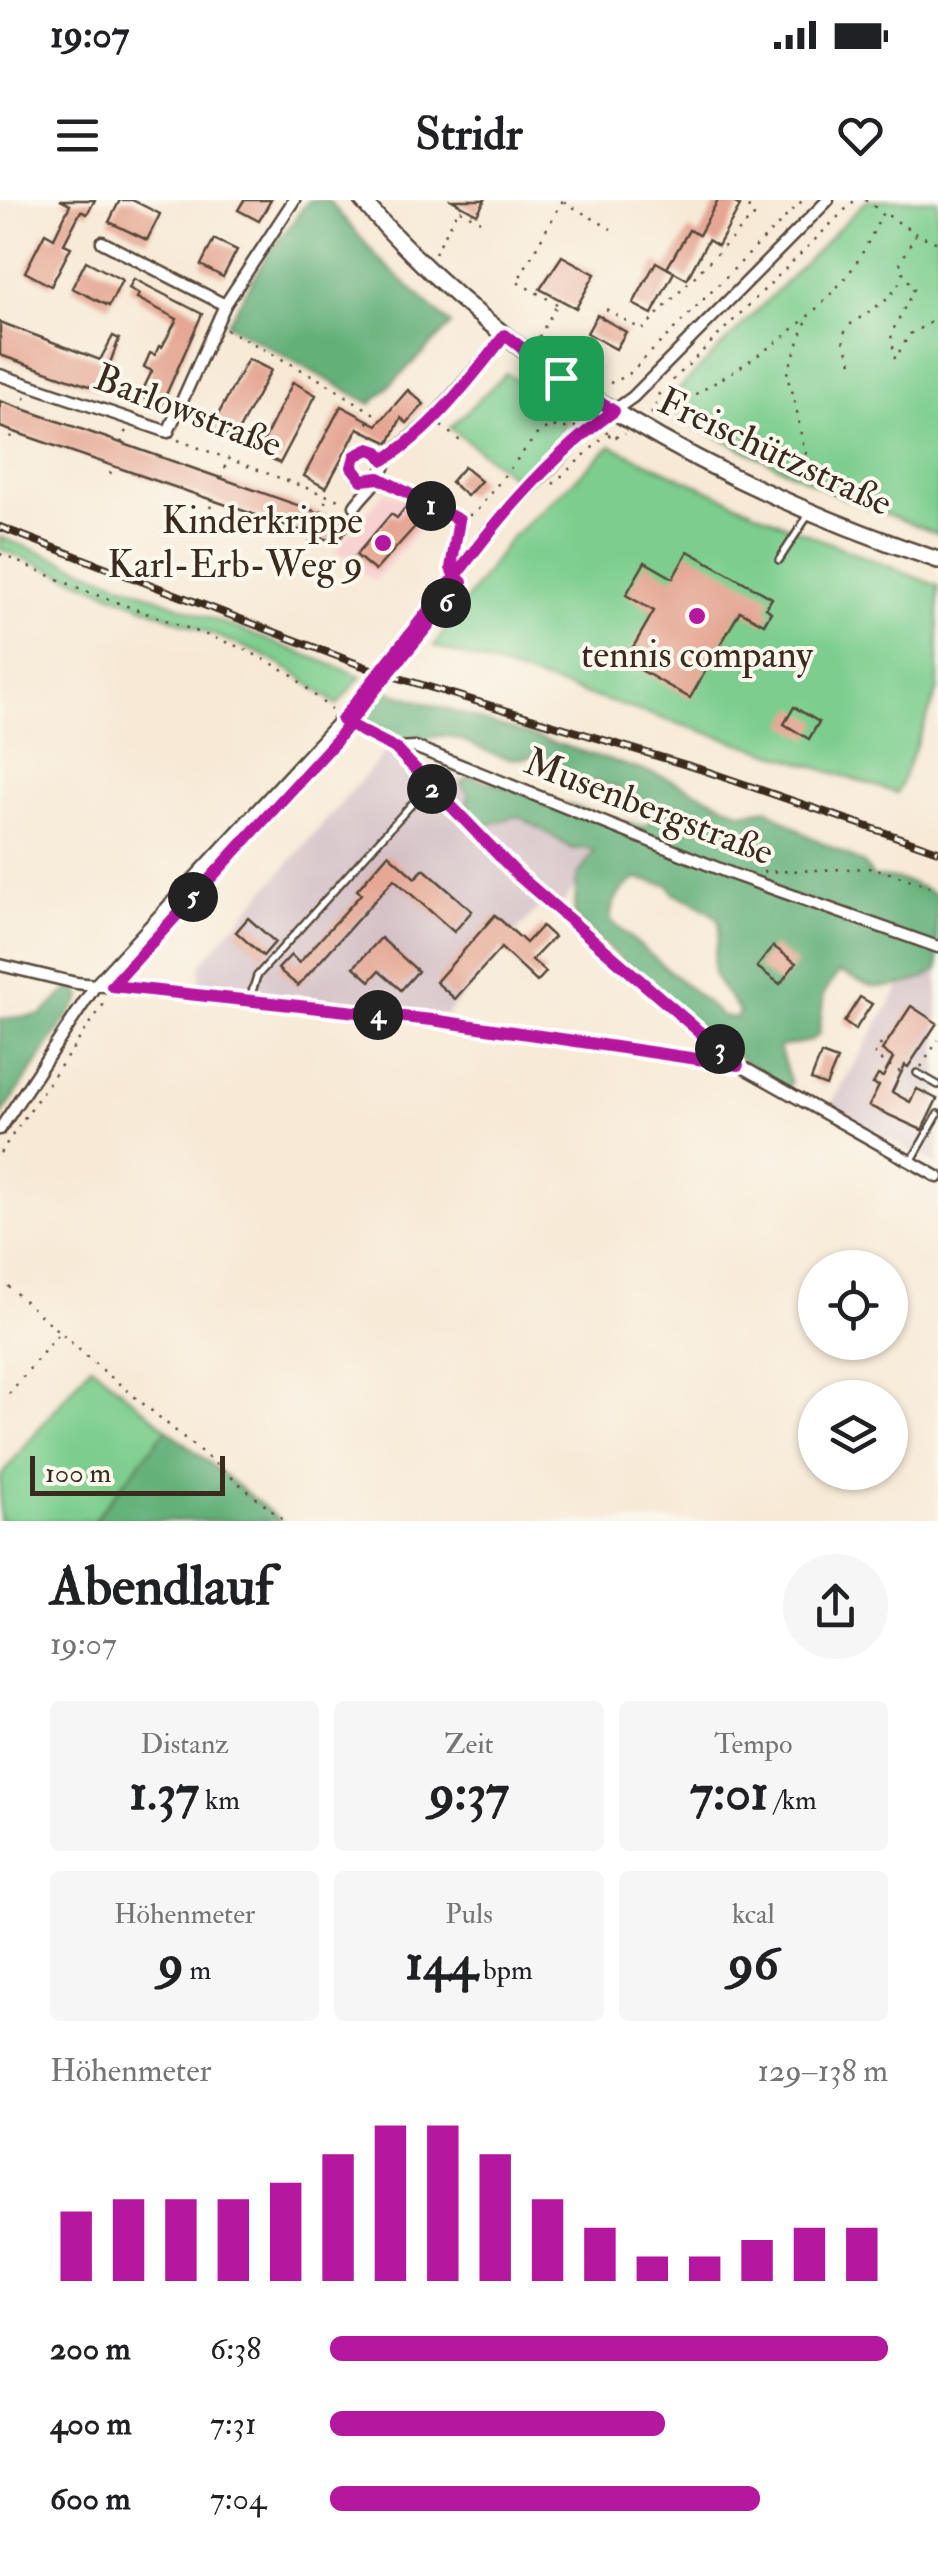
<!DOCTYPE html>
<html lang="de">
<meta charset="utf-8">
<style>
:root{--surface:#fff;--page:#f6f6f6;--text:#202124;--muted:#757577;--accent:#b5179e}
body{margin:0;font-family:"IM FELL Double Pica",serif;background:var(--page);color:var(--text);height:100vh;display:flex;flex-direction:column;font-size:38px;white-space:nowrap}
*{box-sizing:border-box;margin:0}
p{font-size:32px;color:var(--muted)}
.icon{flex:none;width:55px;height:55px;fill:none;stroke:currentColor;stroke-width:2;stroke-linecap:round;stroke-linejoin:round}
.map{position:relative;height:1321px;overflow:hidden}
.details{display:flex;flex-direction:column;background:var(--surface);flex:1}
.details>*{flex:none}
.fabs{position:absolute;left:798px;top:1050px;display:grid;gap:20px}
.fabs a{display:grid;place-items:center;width:110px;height:110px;border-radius:50%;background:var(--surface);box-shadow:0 2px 8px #0004;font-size:50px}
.scale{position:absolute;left:30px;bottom:25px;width:195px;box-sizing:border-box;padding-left:10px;border:5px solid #3b2a1e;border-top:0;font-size:28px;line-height:35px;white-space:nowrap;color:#3b2a1e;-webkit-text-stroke:8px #fbf7ec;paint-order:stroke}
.pin{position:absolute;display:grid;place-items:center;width:85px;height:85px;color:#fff;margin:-42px;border-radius:20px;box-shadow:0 5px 15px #0006}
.km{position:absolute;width:50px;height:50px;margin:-25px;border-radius:50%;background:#222;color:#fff;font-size:28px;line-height:50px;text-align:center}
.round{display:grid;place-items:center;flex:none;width:105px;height:105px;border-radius:52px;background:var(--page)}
.overview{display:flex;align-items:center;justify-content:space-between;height:170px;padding:0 50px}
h1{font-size:55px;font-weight:700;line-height:75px}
.stats{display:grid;grid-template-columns:repeat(3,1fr);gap:15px;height:170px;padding:10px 50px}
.stats div{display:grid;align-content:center;border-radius:10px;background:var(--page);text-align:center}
.stats b{font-size:50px;font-weight:700}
.stats small{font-size:28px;font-weight:400}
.stats p{font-size:28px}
.chart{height:280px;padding:20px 50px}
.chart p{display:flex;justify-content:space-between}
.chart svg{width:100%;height:180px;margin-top:10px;stroke:var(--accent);stroke-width:6}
ul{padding:0 50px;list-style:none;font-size:32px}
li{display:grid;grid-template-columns:160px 120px 1fr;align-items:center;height:75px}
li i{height:25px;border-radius:12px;background:var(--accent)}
.status{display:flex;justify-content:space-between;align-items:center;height:70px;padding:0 50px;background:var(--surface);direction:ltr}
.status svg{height:28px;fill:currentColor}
header{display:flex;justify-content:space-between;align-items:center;height:130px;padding:0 50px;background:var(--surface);font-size:45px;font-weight:700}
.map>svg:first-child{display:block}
.built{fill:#f7d0d0}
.industrial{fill:#d2bec5}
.green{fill:#7bcd8e;stroke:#5b7c56;stroke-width:2.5}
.forest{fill:#64b079;stroke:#506d4c;stroke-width:2.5;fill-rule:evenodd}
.building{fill:#e5a693}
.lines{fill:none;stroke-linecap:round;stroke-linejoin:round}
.service-casing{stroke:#574739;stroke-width:10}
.minor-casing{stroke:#574739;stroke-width:15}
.secondary-casing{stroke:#574739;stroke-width:20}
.path{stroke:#574739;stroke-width:2.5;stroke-dasharray:2.5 8;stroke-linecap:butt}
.service{stroke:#fff;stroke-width:5}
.minor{stroke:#fff;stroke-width:10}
.secondary{stroke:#fff;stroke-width:15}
.rail-casing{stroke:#3b2a1e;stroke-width:8}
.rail{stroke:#fbf7ec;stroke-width:4;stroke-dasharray:11;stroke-linecap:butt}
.route-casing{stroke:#fff;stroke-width:20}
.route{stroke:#b5179e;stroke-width:12}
.poi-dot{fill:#b5179e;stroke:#fbf7ec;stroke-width:4}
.labels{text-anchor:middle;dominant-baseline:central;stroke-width:8;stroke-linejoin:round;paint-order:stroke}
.street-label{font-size:38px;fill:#3b2a1e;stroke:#fbf7ec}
.poi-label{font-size:38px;fill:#3b2a1e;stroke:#fbf7ec;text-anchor:end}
</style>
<div class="status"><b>19:07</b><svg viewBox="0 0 49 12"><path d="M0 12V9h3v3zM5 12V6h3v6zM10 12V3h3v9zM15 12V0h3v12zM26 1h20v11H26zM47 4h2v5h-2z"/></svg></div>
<header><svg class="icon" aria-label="menu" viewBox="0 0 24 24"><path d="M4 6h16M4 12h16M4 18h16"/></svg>Stridr<svg class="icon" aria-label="heart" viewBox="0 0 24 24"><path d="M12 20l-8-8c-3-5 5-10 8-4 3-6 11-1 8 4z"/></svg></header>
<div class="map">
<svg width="938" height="1321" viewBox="0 0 938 1321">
<rect width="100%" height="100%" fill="#fbf7ec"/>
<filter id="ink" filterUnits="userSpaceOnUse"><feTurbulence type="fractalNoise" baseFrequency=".01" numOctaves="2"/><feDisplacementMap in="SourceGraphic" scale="20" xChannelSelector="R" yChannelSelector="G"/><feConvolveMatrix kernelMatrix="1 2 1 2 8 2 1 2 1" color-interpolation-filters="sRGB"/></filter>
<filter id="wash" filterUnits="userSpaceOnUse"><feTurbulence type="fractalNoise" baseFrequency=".0048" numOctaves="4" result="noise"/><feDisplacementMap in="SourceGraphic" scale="40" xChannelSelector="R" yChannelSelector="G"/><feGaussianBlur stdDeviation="2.25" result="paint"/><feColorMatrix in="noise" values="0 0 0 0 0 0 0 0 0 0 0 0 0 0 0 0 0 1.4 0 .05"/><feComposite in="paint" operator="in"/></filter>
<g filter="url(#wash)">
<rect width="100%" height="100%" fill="#f7e9d5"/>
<polygon class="built" points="385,291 435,311 374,382 336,350"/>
<g class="industrial">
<polygon points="388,549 612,641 554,714 541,704 446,815 199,788 201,764"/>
<polygon points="923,747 938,752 938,965 828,909"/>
</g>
<g class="green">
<polygon points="867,0 938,0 938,334 844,298 693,225 664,204"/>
<polygon points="506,173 569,214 562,234 516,279 450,228"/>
<polygon points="611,246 785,325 938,386 938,490 897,593 434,446 509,340"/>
<polygon points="0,337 361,476 337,505 296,474 261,454 0,349"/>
<polygon points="91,1165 167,1229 93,1321 0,1321 0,1277"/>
</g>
<g class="forest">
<polygon points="309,0 328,0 381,61 451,125 371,204 227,124 267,56"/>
<path d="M378,488L667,578L742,613L767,609L807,635L863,663L873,677C897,677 914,683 936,694L938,769C924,782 887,791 868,785C858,782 849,775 839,772L824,793L819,834L810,841L779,847L791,884L785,888L713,840L574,718L577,677L594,652L586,648L573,649C555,638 537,626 517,616L486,625H471L465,616L469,594L461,584L469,576L639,626L648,625L653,616C620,567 567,593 532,556C493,568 473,535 440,536C430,537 418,542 408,544L384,531H368L355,521ZM636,679L669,685L674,694L690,700L718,718C724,739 708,757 715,777C720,789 733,799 739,812L736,818L722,816L611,721C609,704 622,687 636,679Z"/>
<polygon points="70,788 78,790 82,796 0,918 0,819 41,815"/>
<polygon points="167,1229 281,1321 93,1321"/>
</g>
<g id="blocks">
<g class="building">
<polygon points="60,0 95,0 87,14 81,11 64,44 71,47 51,86 25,72 45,33 54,38 70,5"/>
<polygon points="120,0 132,0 160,14 147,40 109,22"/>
<polygon points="244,0 271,0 259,21 238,10"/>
<polygon points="452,0 485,0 477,14"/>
<polygon points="718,0 730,0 740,6 718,46 708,40 687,79 667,68 689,30 699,35"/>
<polygon points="214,39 237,50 223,77 201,65"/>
<polygon points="562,56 595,74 576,108 540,89"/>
<polygon points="86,61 122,80 109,106 72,88"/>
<polygon points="656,62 674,72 652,114 633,104"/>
<polygon points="134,79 202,114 161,206 140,196 152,171 144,167 150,153 155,155 159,146 162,147 177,119 137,98 139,94 129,88"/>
<polygon points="597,115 626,132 616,149 587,133"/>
<polygon points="0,122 100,160 113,136 119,139 100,190 0,155"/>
<polygon points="248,159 271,170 234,239 211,228"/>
<polygon points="293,182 316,195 280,263 258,252"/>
<polygon points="408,190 424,204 407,223 401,218 389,243 358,228 326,288 304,276 341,206 377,225"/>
<polygon points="0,201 121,243 351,324 337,343 0,227"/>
<polygon points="464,267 481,281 467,296 451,282"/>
<polygon points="409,303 429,311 375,371 356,355 391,314 397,318"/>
<polygon points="688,351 772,398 766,408 771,412 764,424 740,411 690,498 625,461 654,411 626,395 645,362 673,378"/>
<polygon points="794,507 819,522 809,539 784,524"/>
<polygon points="388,654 415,678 424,669 472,711 454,732 394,679 298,786 278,769 291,755 299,763 361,694 357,690"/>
<polygon points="495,715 526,743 542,726 554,737 532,760 546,772 537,782 501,748 455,799 436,782"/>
<polygon points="248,718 275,742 263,756 236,732"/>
<polygon points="381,738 418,771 401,790 379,771 370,781 354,767"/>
<polygon points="773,746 796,763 780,784 757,767"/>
<polygon points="860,797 872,804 855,830 844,822"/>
<polygon points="911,806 937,823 908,867 905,865 892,892 910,902 917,889 937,899 922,930 869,906 879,886 873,884 878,875 883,877 893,858 882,850"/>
<polygon points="821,854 837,860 826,886 811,880"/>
</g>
</g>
</g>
<g filter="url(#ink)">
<use href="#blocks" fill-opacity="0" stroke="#574739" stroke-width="2.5"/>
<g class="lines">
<g class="service-casing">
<g id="service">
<polyline points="779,360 809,314"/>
<polyline points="250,798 257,776 428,586"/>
<polyline points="917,873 938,885"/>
<polyline points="912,960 938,914"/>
</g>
</g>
<g class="minor-casing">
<g id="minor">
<polyline points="102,42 225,105"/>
<polyline points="0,175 168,232 225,105 294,0"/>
<polyline points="384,260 432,219 505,135"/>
<path d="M355,306C364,293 381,280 385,265L378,252L364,250L355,256L352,267L357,277L373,281"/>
<polyline points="341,519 395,548 415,547 732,674 938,747"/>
<polyline points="395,548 519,676 739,865 938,977"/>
<polyline points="0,765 76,783 432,820 739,865"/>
<polyline points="0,929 97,783 341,519 421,422 492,326 594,225 633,197 828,0"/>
</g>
</g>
<g class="secondary-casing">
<path id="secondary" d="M362,0C511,173 723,288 938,360"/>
</g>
<g class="path">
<polyline points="865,0 882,12"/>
<polyline points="564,2 611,29"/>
<polyline points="460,10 480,21"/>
<polyline points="435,53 464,0"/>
<polyline points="557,104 517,82 563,0"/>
<polyline points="601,118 606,109 642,130 754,16 744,0"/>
<path d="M806,122L786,176C799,201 797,230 807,256C813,273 830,288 843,301"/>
<polyline points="226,129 326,183 373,213 361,237"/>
<polyline points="539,137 564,92"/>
<polyline points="899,152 910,134 938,118"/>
<polyline points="895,159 891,134 914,89 899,66 915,35"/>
<polyline points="852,162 842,137 848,126 889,98 904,76"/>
<polyline points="610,183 627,176 803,0"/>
<polyline points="21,209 26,196"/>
<polyline points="651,214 655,210 657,196 855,0"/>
<path d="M659,215C728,176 799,136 849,73C863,55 873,32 883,12L916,34L938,43"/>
<polyline points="441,226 459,240 463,239"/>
<polyline points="606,232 619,238 625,234"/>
<polyline points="11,238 13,231"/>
<polyline points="178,240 344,302"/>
<polyline points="121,243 126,230"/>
<polyline points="110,274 113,266"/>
<polyline points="221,278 227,261"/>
<polyline points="553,284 604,237 611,235"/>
<polyline points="388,285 459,319 453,356"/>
<polyline points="210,308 213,300"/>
<polyline points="321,313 327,297"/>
<polyline points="459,319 475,313 538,233 550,226 573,229 582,218"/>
<polyline points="309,343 312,335"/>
<polyline points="0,354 83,390 242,448 290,473 331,510"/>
<polyline points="763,672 874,668 938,689"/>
<polyline points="881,844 874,856 907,876"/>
<polyline points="921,867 938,840"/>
<polyline points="0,953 108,798"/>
<polyline points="0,1079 93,1162 284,1321"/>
<polyline points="9,1194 59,1133"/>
</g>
<use href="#service" class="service"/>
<use href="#minor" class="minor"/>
<use href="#secondary" class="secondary"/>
<g class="rail-casing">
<polyline id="rail" points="0,327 376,471 703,570 938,651"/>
</g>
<use href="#rail" class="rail"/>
</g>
</g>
<g class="lines" filter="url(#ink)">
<g class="route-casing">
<path id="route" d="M561,178L505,135C470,179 432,230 384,260L378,252L369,249L355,256L352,267L362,280L379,278L459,320L451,368L455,377L342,520L348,524L395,548L519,676L738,865L432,820L112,786L336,541C375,485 422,437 462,382L455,377C498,318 554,253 614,211L561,178"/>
</g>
<use href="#route" class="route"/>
</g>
<g class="poi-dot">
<circle cx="383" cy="343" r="10"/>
<circle cx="697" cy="416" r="10"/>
</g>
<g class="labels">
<g class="street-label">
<text transform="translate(188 211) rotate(21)">Barlowstraße</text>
<text transform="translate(775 252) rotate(25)">Freischützstraße</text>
<text transform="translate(649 607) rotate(21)">Musenbergstraße</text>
</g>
<g class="poi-label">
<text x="363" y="321">Kinderkrippe<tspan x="363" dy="44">Karl-Erb-Weg 9</tspan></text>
<text x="697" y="455" text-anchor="middle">tennis company</text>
</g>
</g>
</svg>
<div class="fabs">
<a><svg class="icon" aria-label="locate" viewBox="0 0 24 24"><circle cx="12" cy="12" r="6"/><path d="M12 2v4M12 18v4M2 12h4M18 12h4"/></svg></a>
<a><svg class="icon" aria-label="layers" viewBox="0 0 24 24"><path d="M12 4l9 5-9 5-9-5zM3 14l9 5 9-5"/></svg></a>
</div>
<div class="scale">100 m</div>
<div class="pin" style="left:561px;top:178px;background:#1e9e55"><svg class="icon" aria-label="arrive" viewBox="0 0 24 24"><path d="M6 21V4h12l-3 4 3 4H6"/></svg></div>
<b class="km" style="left:431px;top:306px">1</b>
<b class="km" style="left:432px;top:589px">2</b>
<b class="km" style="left:720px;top:849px">3</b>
<b class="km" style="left:378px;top:815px">4</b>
<b class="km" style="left:193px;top:697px">5</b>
<b class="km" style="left:446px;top:403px">6</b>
</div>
<section class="details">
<div class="overview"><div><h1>Abendlauf</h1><p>19:07</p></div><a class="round"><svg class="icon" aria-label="share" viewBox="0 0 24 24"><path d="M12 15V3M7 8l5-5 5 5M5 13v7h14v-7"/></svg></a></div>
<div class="stats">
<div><p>Distanz</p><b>1.37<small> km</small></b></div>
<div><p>Zeit</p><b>9:37</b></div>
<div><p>Tempo</p><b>7:01<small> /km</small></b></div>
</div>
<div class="stats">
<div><p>Höhenmeter</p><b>9<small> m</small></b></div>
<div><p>Puls</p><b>144<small> bpm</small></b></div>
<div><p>kcal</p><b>96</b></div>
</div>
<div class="chart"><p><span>Höhenmeter</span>129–138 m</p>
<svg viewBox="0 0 160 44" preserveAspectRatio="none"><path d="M5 44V27M15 44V24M25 44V24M35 44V24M45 44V20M55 44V13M65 44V6M75 44V6M85 44V13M95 44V24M105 44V31M115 44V38M125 44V38M135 44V34M145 44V31M155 44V31"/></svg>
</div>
<ul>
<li><b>200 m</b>6:38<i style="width:100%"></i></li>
<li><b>400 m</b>7:31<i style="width:60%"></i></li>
<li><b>600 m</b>7:04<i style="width:77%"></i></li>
</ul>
</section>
